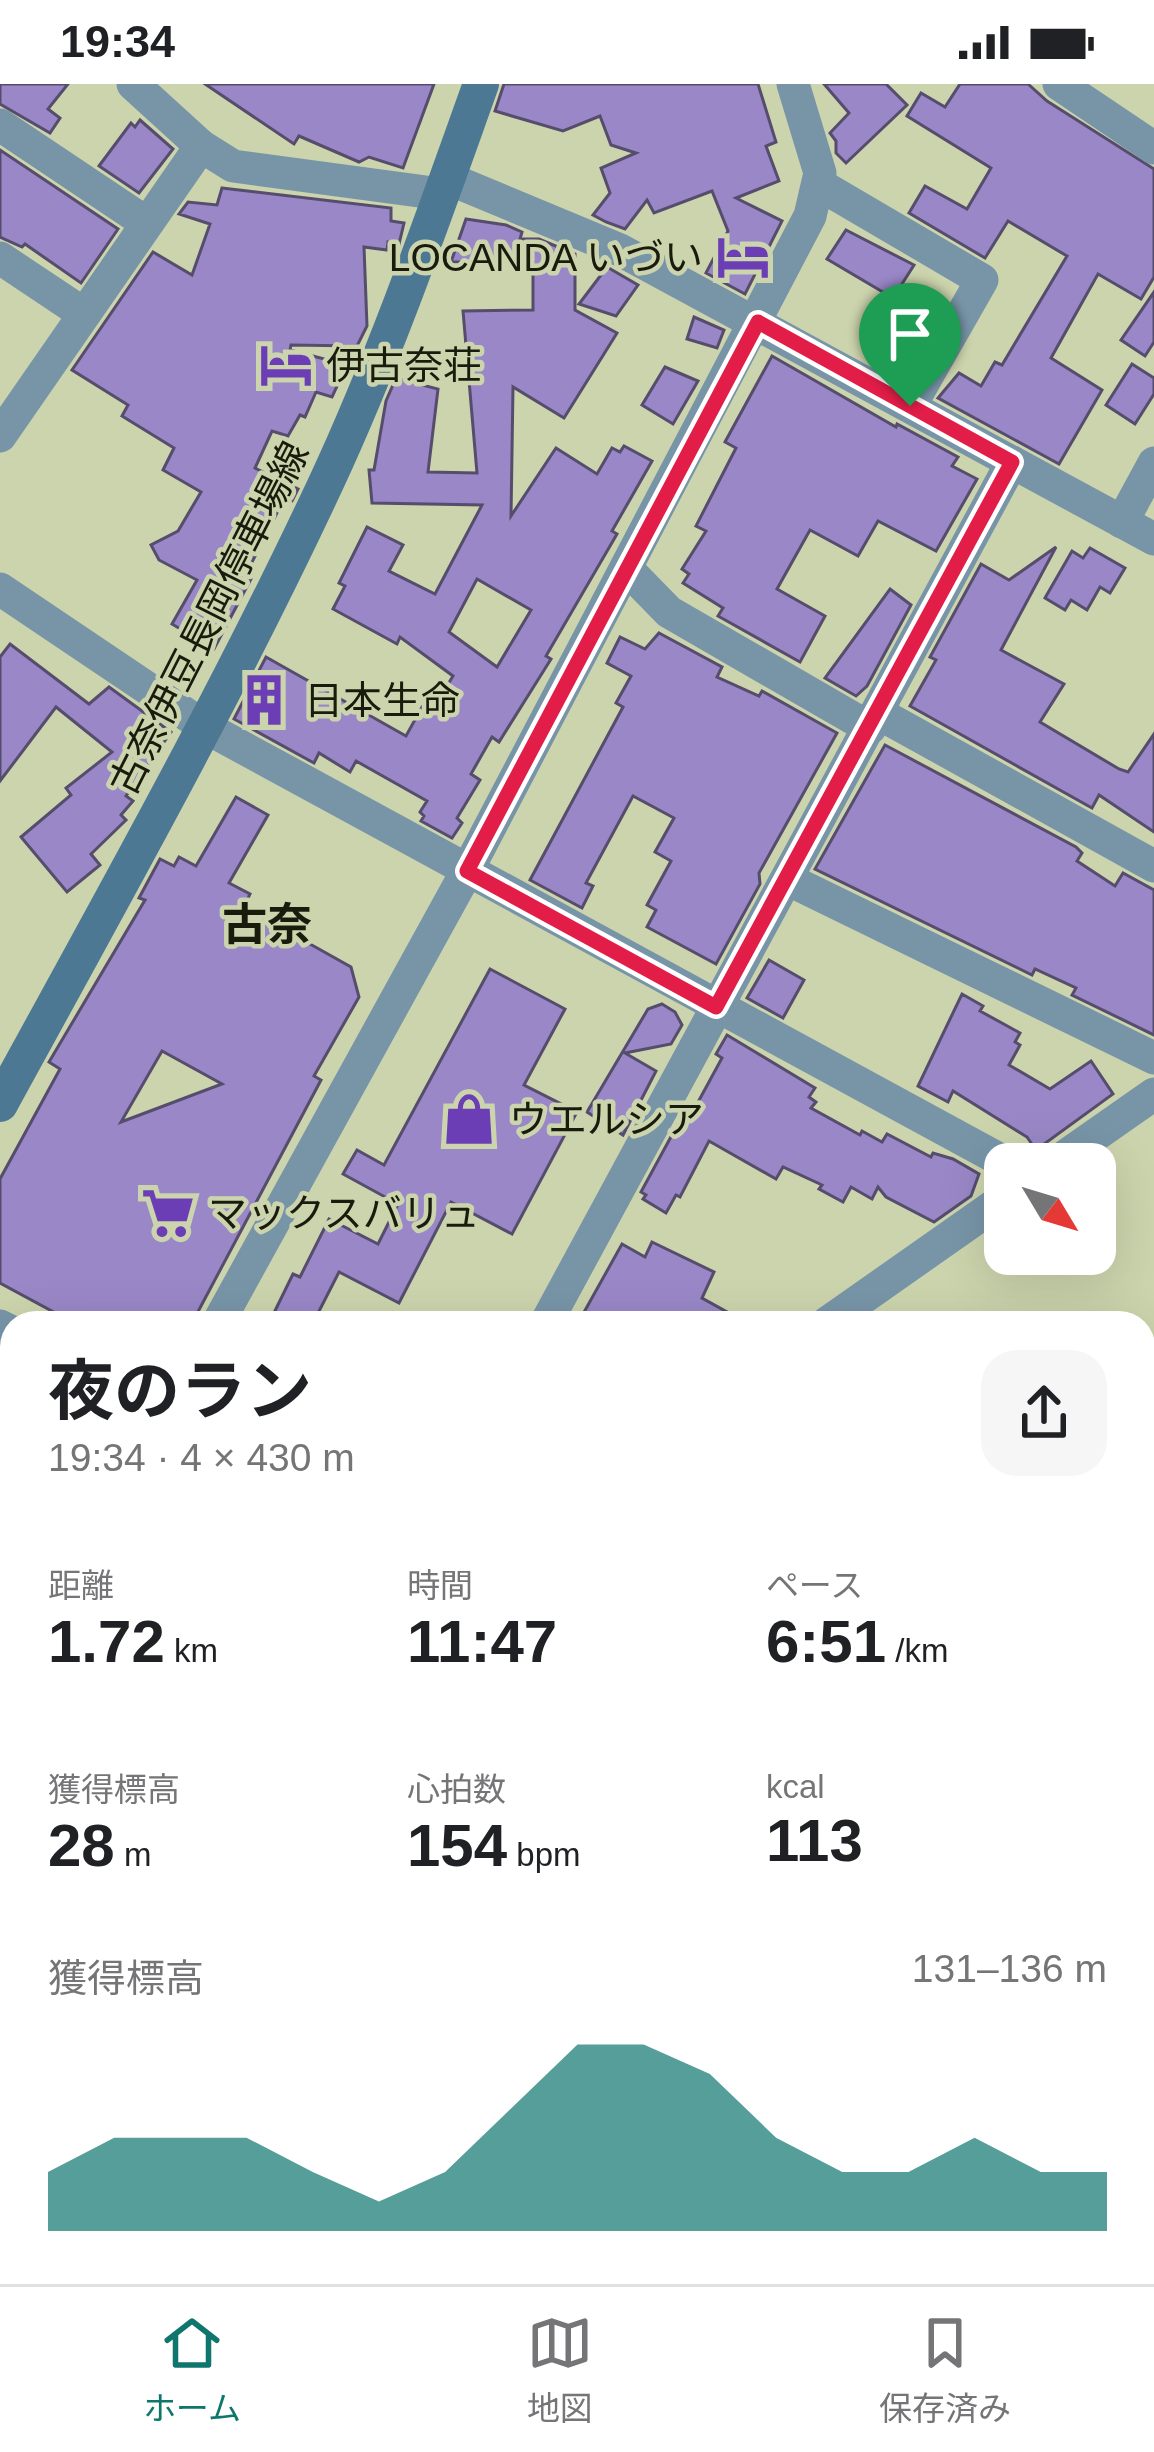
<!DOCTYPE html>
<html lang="ja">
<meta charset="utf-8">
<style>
:root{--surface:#fff;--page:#f6f6f6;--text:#202124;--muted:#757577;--line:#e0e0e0;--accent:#0f766e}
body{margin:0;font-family:Helvetica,"Noto Sans JP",sans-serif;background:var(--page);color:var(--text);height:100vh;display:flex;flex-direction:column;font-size:45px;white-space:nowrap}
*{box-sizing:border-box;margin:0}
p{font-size:39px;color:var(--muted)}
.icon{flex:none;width:66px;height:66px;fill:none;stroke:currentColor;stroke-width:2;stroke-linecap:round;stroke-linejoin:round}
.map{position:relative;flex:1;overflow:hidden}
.side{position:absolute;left:0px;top:1227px;width:1155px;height:975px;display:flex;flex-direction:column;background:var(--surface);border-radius:36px 36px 0 0;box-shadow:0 12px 48px #0002}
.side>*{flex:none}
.needle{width:78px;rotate:128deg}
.tools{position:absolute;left:984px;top:1059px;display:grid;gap:24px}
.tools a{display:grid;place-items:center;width:132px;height:132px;border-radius:24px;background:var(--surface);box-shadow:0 12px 48px #0002;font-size:60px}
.pin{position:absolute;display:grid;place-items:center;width:102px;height:102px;color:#fff;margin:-123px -51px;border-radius:50% 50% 50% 0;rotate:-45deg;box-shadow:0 0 12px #0007}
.pin .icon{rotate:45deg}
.round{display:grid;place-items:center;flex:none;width:126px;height:126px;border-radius:36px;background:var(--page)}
.summary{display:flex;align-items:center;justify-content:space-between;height:204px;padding:0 48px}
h1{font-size:66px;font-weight:700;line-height:90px}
.figures{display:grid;grid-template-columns:repeat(3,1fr);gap:18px;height:204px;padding:12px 48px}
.figures div{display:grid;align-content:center}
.figures b{font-size:60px;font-weight:700}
.figures small{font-size:33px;font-weight:400}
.figures p{font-size:33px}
.chart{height:336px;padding:24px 48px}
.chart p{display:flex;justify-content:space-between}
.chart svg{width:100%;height:216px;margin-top:12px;fill:var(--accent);opacity:.7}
.status{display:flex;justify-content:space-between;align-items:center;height:84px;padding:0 60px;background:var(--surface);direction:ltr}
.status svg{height:33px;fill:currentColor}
.dock{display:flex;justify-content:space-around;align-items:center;height:168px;border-top:3px solid var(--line);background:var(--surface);font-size:33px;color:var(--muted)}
.dock a{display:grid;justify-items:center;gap:6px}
.dock .current{color:var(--accent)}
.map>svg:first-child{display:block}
.water{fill:#31937f}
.building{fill:#9987c7;stroke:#564d6d;stroke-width:3;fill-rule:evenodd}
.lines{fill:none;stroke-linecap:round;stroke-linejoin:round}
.street{stroke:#7895a8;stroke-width:33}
.secondary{stroke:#4d7894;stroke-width:36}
.route-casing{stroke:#fff;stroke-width:24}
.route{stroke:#e11d48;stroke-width:15}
.labels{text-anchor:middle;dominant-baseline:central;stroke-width:9;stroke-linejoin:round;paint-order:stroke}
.poi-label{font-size:39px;fill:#191c0d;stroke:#ccd4ad;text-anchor:start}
.street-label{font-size:39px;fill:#191c0d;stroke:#ccd4ad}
.quarter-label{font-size:45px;font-weight:bold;fill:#191c0d;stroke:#ccd4ad}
</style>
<div class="status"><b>19:34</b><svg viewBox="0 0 49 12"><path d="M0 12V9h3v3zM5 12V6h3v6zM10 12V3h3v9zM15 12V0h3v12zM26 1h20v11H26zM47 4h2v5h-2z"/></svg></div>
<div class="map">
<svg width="1154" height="2200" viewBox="0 0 1154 2200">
<rect width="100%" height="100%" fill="#ccd4ad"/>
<g class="water">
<polygon points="1154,1433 1154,1802 1143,1810 1143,1441"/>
<polygon points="12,2185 12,2190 574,2190 556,2200 0,2200 0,2192"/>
</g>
<g class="building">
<polygon points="0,0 68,0 48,25 60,34 50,49 0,20"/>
<polygon points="205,0 434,0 403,84 369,73 359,78 299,52 294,60"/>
<polygon points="504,0 758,0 776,58 766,62 779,97 736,114 782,137 745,210 706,189 728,147 712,107 654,129 647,116 625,145 606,138 593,131 610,109 601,84 636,69 611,61 600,32 563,47 495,27"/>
<polygon points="824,0 886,0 907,21 846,79 836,69 836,57 830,49 849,29"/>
<polygon points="960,0 1028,0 1047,17 1154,85 1154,193 1141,215 1098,190 1051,274 1102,306 1059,380 938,314 959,289 981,302 995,278 1002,281 1067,172 1008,137 985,174 909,129 925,102 967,125 991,84 907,32 921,9 945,23"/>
<polygon points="140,36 173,65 139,109 99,82 131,39 135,43"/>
<polygon points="0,66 118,145 81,199 25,160 22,163 0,153"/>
<polygon points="222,104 391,124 391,137 404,139 399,160 388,158 387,166 364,163 367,242 357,262 291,261 290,266 347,281 332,313 316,308 305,333 300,331 288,352 272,347 255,384 298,405 292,417 283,417 245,492 251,495 214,565 172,540 197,496 159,476 151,461 178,447 201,408 163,386 174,364 122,332 128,321 72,286 153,168 192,191 210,140 179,130 188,118 217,121"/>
<path d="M466,135L506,141L522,148L520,155H539L575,170V226L617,249L564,334L513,303L511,432L556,364L597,390L612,364L620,368L624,362L652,377L612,447L617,450L546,572L551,575L499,658L492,653L471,690L480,696L457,734L462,739L452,754L421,737L424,732L420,728L427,717L356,677L350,688L319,669L314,679L234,635L266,573L406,652L422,623L431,628L453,592L400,553L397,560L333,525L345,502L339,499L367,443L403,461L389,487L435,510L482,421L372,419L369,386H374L386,317L396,294L438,305L428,388L477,389L463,227L533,226V178H451ZM477,495L531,526L497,583L449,548Z"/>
<polygon points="846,146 914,181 893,214 827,175"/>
<polygon points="607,183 638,201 616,232 579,220"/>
<polygon points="1154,208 1154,258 1145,272 1121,256"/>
<polygon points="694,233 724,246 717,264 687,255"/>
<polygon points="772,272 896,343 897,340 958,373 952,382 977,395 936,467 878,437 858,472 810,446 777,505 825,532 800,578 718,532 723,524 683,499 689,490 682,485 706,447 696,442 736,364 725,358"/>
<polygon points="1132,280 1154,294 1154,310 1135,340 1106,321"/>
<polygon points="665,283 698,297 673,340 642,321"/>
<polygon points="1056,463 1001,566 1064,600 1040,638 1119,685 1128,688 1154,650 1154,748 1099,711 1092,724 910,622 936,576 930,573 981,480 1009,496"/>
<polygon points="1090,464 1125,484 1110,509 1100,503 1087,526 1071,516 1065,526 1045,514 1072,467 1083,474"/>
<polygon points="890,505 911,521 867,602 856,612 825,594"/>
<polygon points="659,549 722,583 717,593 759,612 762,607 837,649 759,789 760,800 716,880 647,843 656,826 647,821 671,777 655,768 674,734 633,712 586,799 593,802 582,824 530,796 623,623 616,619 631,592 607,579 620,553 645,565"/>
<polygon points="10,560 89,620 109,603 171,648 126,712 133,717 121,731 126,736 91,770 100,781 67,808 21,753 71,711 66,704 112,668 56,623 0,697 0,573"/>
<polygon points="885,661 1076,763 1082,769 1077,777 1115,802 1123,789 1154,806 1154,951 1072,911 1076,904 1035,885 1032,891 815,785"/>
<path d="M236,713L268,731L229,799L250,810L244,823L351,883L359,913L314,992L321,996L192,1239H74L0,1199V1095L60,985L49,978L145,816L139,814L160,775L174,782L179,773L196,782ZM162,967L222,1000L121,1038Z"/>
<polygon points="769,876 804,896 783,934 747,914"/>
<polygon points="490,885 565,925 524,1001 577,1028 512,1150 451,1118 399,1219 339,1188 313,1239 269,1239 293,1190 300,1193 329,1135 378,1160 398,1120 343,1090 357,1066 384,1081"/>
<polygon points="962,910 983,922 980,927 1020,949 1015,958 1020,961 1009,981 1050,1005 1091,977 1113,1010 1036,1066 1027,1053 953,1007 948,1018 918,1002"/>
<polygon points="662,920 675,928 682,941 671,960 625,969 656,987 623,1051 587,1028 648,925"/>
<polygon points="727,951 815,1004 809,1013 816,1018 811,1024 860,1051 862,1047 882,1058 887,1050 931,1073 933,1069 953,1075 979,1090 971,1112 934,1138 886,1113 878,1103 872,1115 851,1103 843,1118 819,1105 822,1101 783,1083 776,1095 709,1057 680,1113 676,1111 666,1129 643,1115 646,1111 641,1108 685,1027 691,1031 722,974 716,970"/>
<polygon points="652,1158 714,1188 702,1214 747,1239 578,1239 622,1160 645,1173"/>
</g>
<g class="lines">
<g class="street">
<polyline points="1059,0 1154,64"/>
<polyline points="0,41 145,138"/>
<polyline points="201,62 233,82 441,110"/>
<polyline points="447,94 620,166 1154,455"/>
<polyline points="820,101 982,196 910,322"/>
<polyline points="0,174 84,230"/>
<polyline points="0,352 201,62 133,0"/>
<polyline points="1122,438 1154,379"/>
<polyline points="626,484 669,528 870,644"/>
<polyline points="0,505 205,643 1008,1080"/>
<polyline points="878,629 1154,782"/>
<polyline points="787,795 1154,974"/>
<polyline points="1054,1080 1154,1010"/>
<polyline points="218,1239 467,787 810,132 820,89 793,0"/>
<polyline points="546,1239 1012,378"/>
<polyline points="827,1239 1005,1114"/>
<polyline points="0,1242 12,1248"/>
<polyline points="0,1648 12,1625"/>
<polyline points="0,1741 12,1735"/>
<polyline points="1143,2118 1154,2111"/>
<polyline points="1143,2159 1154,2153"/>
<polyline points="1003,2200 1020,2190"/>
<polyline points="1073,2200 1090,2190"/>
</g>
<path class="secondary" d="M0,1020C112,815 227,611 326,399C386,270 433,134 481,0"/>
</g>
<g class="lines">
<g class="route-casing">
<polygon id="route" points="758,238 1012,378 716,923 467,787"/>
</g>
<use href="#route" class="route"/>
</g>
<defs>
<g id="hotel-bare" transform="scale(4.14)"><path d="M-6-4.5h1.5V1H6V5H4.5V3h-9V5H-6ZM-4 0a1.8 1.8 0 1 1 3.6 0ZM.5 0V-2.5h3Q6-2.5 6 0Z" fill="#6c3eb6" stroke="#ccd4ad" stroke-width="2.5" paint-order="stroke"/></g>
<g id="building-bare" transform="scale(4.14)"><path d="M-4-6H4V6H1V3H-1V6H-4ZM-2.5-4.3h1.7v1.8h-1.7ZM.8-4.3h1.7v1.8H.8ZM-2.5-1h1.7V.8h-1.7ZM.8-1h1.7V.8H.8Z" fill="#6c3eb6" stroke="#ccd4ad" stroke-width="2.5" paint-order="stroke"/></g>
<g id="shop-bare" transform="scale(4.14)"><path d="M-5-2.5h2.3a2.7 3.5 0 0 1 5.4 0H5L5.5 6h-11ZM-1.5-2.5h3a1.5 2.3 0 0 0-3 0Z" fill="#6c3eb6" stroke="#ccd4ad" stroke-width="2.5" paint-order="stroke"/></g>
<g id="supermarket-bare" transform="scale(4.14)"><path d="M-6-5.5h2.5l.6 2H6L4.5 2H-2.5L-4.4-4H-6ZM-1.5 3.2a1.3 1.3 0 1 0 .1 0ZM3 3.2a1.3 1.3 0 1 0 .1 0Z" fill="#6c3eb6" stroke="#ccd4ad" stroke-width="2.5" paint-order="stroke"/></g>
</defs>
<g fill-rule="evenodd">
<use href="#hotel-bare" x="743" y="173"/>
<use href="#hotel-bare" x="286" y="281"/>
<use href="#building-bare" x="264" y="616"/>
<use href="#shop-bare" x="469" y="1035"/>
<use href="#supermarket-bare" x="168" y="1129"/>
</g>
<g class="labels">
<g class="poi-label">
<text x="703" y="173" text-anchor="end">LOCANDA いづい</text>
<text x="326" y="281">伊古奈荘</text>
<text x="304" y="616">日本生命</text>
<text x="509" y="1035">ウエルシア</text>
<text x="208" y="1129">マックスバリュ</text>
</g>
<g class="street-label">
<text transform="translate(209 534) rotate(-63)">古奈伊豆長岡停車場線</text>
</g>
<g class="quarter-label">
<text x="267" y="840">古奈</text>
</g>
</g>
</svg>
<div class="tools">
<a><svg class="needle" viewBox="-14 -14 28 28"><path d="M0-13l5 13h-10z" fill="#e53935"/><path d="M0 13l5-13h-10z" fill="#757577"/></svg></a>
</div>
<div class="pin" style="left:910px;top:322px;background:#1e9e55"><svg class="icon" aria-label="arrive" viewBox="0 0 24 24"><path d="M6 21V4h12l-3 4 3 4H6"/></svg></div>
<section class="side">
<div class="summary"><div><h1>夜のラン</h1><p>19:34 · 4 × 430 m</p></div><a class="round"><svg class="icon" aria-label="share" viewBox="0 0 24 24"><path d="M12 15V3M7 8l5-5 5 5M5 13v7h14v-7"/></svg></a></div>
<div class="figures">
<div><p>距離</p><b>1.72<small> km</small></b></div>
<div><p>時間</p><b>11:47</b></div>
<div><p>ペース</p><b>6:51<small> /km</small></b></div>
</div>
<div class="figures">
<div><p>獲得標高</p><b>28<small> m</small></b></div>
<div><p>心拍数</p><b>154<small> bpm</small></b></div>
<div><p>kcal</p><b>113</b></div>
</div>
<div class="chart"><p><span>獲得標高</span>131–136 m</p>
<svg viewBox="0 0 160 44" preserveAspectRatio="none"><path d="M0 44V32L10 25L20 25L30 25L40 32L50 38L60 32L70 19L80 6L90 6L100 12L110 25L120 32L130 32L140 25L150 32L160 32V44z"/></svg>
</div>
</section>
</div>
<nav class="dock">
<a class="current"><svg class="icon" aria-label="home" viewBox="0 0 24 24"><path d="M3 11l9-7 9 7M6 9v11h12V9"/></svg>ホーム</a>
<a><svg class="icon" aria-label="map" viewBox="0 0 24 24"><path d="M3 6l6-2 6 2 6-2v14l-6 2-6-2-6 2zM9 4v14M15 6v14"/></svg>地図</a>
<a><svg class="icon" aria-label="saved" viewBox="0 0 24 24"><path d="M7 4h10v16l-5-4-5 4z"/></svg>保存済み</a>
</nav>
